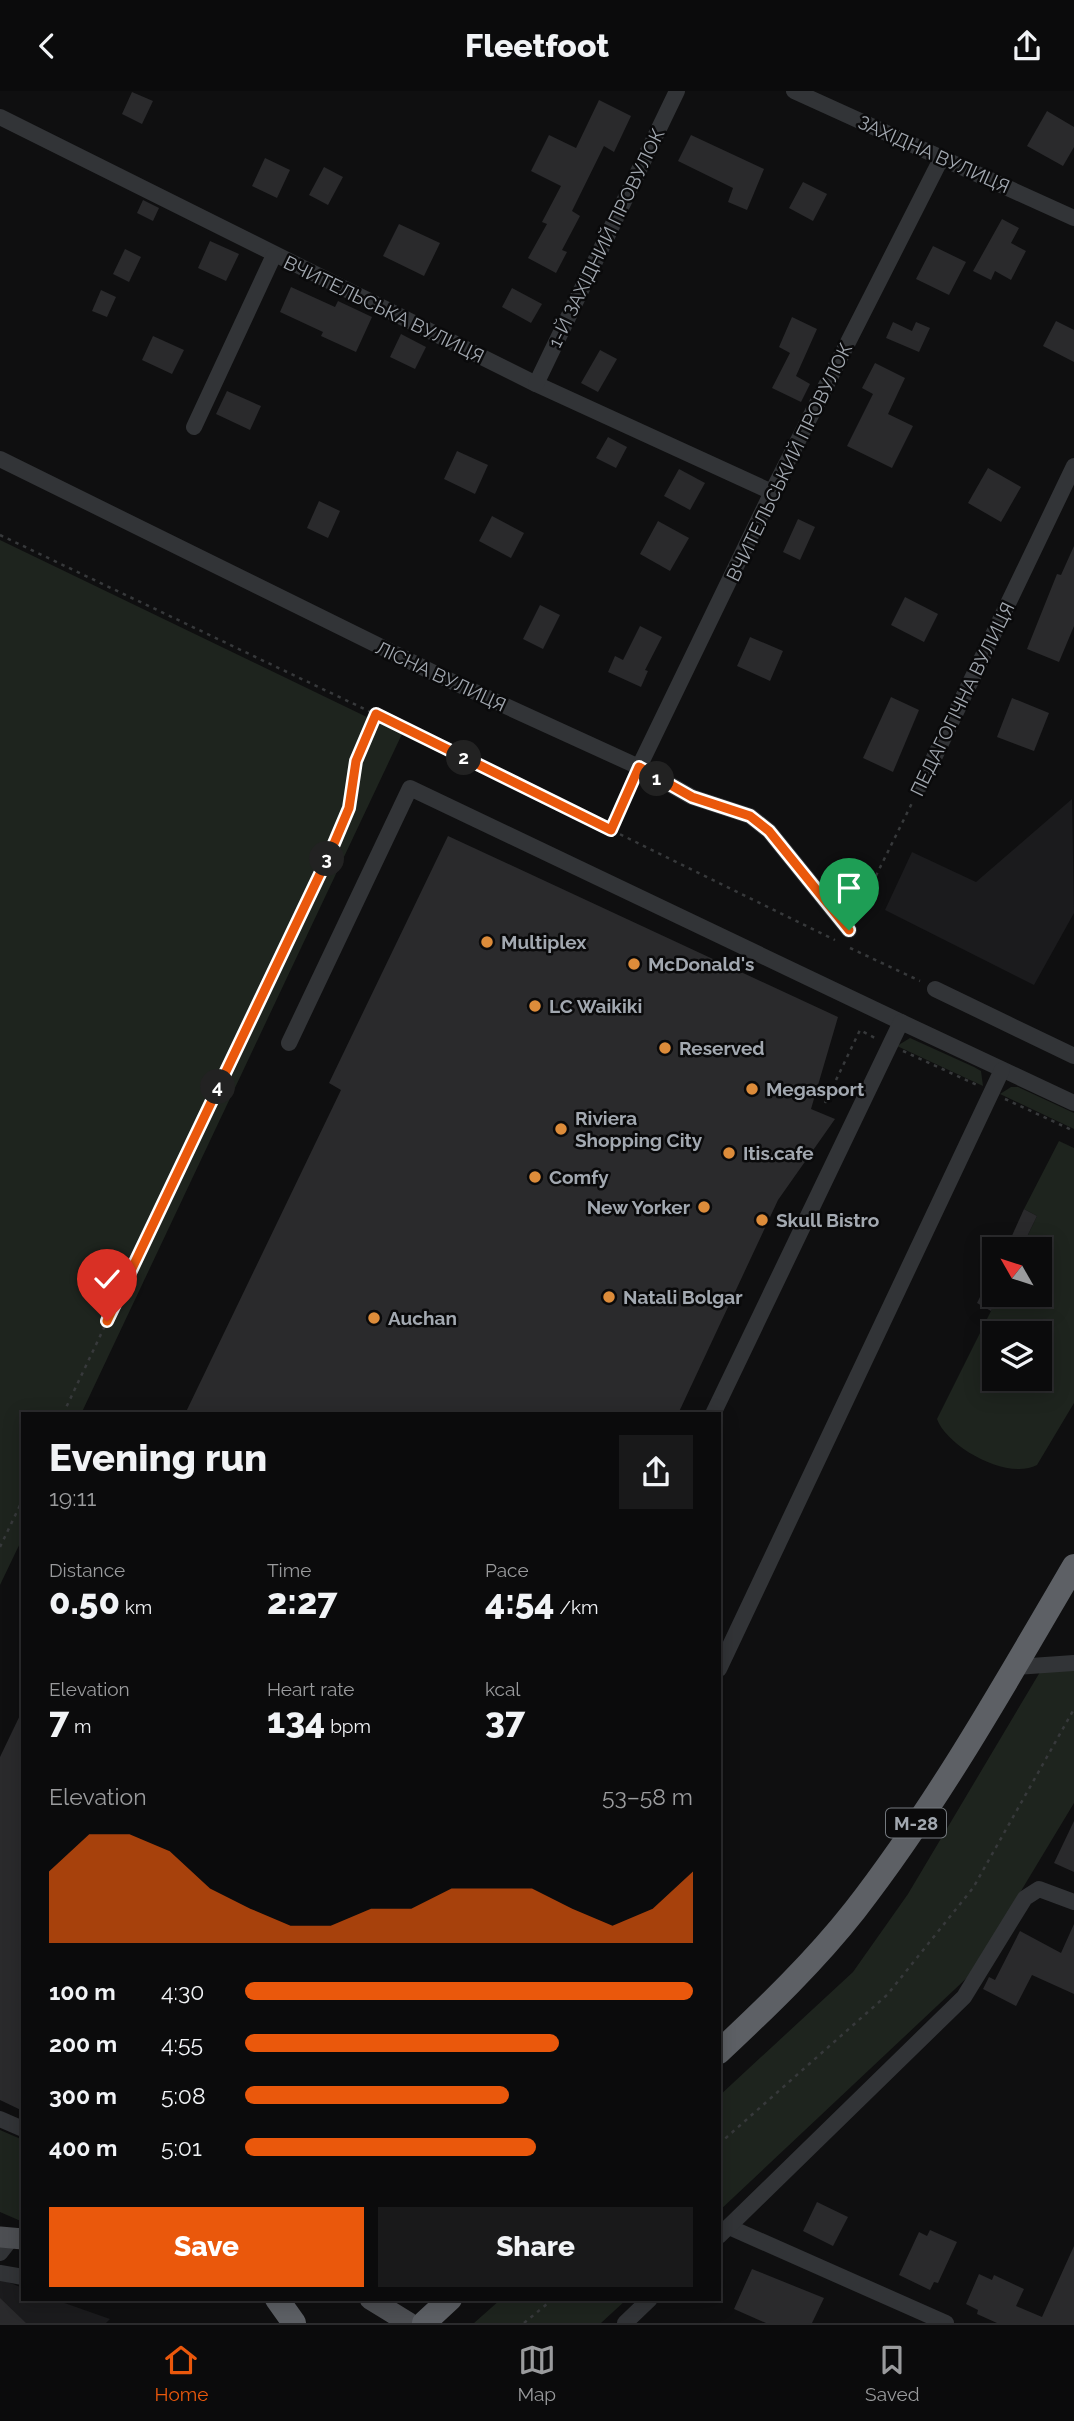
<!DOCTYPE html>
<meta charset="utf-8">
<style>
:root{--surface:#0b0b0c;--page:#19191a;--text:#f1f3f6;--muted:#9a9b9d;--line:#2b2b2d;--accent:#ea580c}
body{margin:0;font-family:Raleway,sans-serif;background:var(--page);color:var(--text);height:100vh;display:flex;flex-direction:column;font-size:26px;white-space:nowrap}
*{box-sizing:border-box;margin:0}
p{font-size:23px;color:var(--muted)}
.icon{flex:none;width:38px;height:38px;fill:none;stroke:currentColor;stroke-width:2;stroke-linecap:round;stroke-linejoin:round}
.map{position:relative;flex:1;overflow:hidden}
.details{position:absolute;left:21px;top:1321px;width:700px;height:889px;display:flex;flex-direction:column;background:var(--surface);border-radius:0px;box-shadow:0 4px 18px #0003,0 0 0 2px var(--line)}
.details>*{flex:none}
.needle{width:46px;rotate:309deg}
.controls{position:absolute;left:982px;top:1146px;display:grid;gap:14px}
.controls a{display:grid;place-items:center;width:70px;height:70px;border-radius:0px;background:var(--surface);box-shadow:0 4px 18px #0003,0 0 0 2px var(--line);font-size:35px}
.pin{position:absolute;display:grid;place-items:center;width:60px;height:60px;color:#fff;margin:-72px -30px;border-radius:50% 50% 50% 0;rotate:-45deg;box-shadow:0 0 7px #0007}
.pin .icon{rotate:45deg}
.km{position:absolute;width:35px;height:35px;margin:-18px;border-radius:50%;background:#222;color:#fff;font-size:19px;line-height:35px;text-align:center}
.round{display:grid;place-items:center;flex:none;width:74px;height:74px;border-radius:0px;background:var(--page)}
.head{display:flex;align-items:center;justify-content:space-between;height:119px;padding:0 28px}
h1{font-size:38px;font-weight:800;line-height:52px}
.stats{display:grid;grid-template-columns:repeat(3,1fr);gap:10px;height:119px;padding:7px 28px}
.stats div{display:grid;align-content:center}
.stats b{font-size:35px;font-weight:800}
.stats small{font-size:19px;font-weight:400}
.stats p{font-size:19px}
.chart{height:196px;padding:14px 28px}
.chart p{display:flex;justify-content:space-between}
.chart svg{width:100%;height:126px;margin-top:7px;fill:var(--accent);opacity:.7}
.cta{display:flex;gap:14px;margin-top:auto;padding:14px 28px}
.cta a{flex:1;height:80px;border-radius:0px;background:var(--accent);color:#fff;font-size:28px;font-weight:800;line-height:80px;text-align:center}
.cta a+a{background:var(--page);color:var(--text)}
ul{padding:0 28px;list-style:none;font-size:23px}
li{display:grid;grid-template-columns:112px 84px 1fr;align-items:center;height:52px}
li i{height:18px;border-radius:9px;background:var(--accent)}
header{display:flex;justify-content:space-between;align-items:center;height:91px;padding:0 28px;background:var(--surface);font-size:32px;font-weight:800}
.tabs{display:flex;justify-content:space-around;align-items:center;height:98px;border-top:2px solid var(--line);background:var(--surface);font-size:19px;color:var(--muted)}
.tabs a{display:grid;justify-items:center;gap:4px}
.tabs .current{color:var(--accent)}
.map>svg:first-child{display:block}
.built{fill:#1b1b1d}
.green{fill:#1e241e;fill-rule:evenodd}
.building{fill:#2a2a2c}
.lines{fill:none;stroke-linecap:round;stroke-linejoin:round}
.path{stroke:#37393b;stroke-width:2.5;stroke-dasharray:3.5 5;stroke-linecap:butt}
.minor{stroke:#323437;stroke-width:16}
.major{stroke:#4d4f53;stroke-width:21}
.highway{stroke:#5d6065;stroke-width:24}
.route-casing{stroke:#fff;stroke-width:14}
.route{stroke:#ea580c;stroke-width:9}
.poi-dot{fill:#dd8c3a;stroke:#0a0a0b;stroke-width:2.5}
.labels{text-anchor:middle;dominant-baseline:central;stroke-width:5;stroke-linejoin:round;paint-order:stroke}
.shield{fill:#0a0a0b;stroke:#74797e;stroke-width:2}
.shield-label{font-size:18px;font-weight:bold;fill:#a2a8b0}
.street-label{font-size:19px;fill:#a2a8b0;stroke:#0a0a0b}
.poi-label{font-size:19px;font-weight:bold;fill:#a2a8b0;stroke:#0a0a0b;text-anchor:start}
</style>
<header><svg class="icon" aria-label="back" viewBox="0 0 24 24"><path d="M15 5l-7 7 7 7"/></svg>Fleetfoot<svg class="icon" aria-label="share" viewBox="0 0 24 24"><path d="M12 15V3M7 8l5-5 5 5M5 13v7h14v-7"/></svg></header>
<div class="map">
<svg width="1074" height="2232" viewBox="0 0 1074 2232">
<rect width="100%" height="100%" fill="#0f0f10"/>
<g class="built">
<polygon points="1072,708 1074,822 1034,894 885,819 912,761 976,791"/>
<polygon points="0,2188 23,2197 23,2208 56,2209 110,2228 106,2232 0,2232"/>
</g>
<g class="green">
<polygon points="0,449 402,643 81,1323 23,1323 23,1446 0,1494"/>
<polygon points="910,947 974,976 981,980 983,995 897,955"/>
<polygon points="1011,996 1018,996 1074,1022 1074,1038 1000,1003"/>
<path d="M1059,1050L1074,1057V1312L1037,1374C1008,1390 947,1356 937,1328L999,1204H1040V1158H1021L1037,1125L1024,1118ZM994,1242H1040V1288H994Z"/>
<polygon points="1074,1577 1074,1712 971,1883 719,2120 719,2005 853,1881 908,1803 1040,1581"/>
<polygon points="0,2039 23,2049 23,2131 0,2121"/>
<polygon points="500,2209 500,2208 626,2209 601,2232 474,2232"/>
</g>
<g class="building">
<polygon points="132,1 153,10 142,33 122,23"/>
<polygon points="599,9 631,25 614,61 604,55 572,120 580,125 562,159 567,161 556,182 528,167 547,133 542,131 561,95 531,80 549,44 576,57"/>
<polygon points="1047,20 1074,36 1074,56 1063,75 1027,55"/>
<polygon points="691,44 764,78 747,119 728,111 733,97 678,70"/>
<polygon points="265,67 290,79 277,107 252,95"/>
<polygon points="324,76 343,86 328,114 309,104"/>
<polygon points="803,91 827,103 813,130 789,117"/>
<polygon points="143,109 159,117 153,130 137,122"/>
<polygon points="1002,128 1019,137 1011,152 1026,160 1011,189 995,180 991,189 973,180"/>
<polygon points="399,133 440,152 424,185 383,165"/>
<polygon points="210,150 239,163 226,190 198,177"/>
<polygon points="933,155 966,171 949,204 916,188"/>
<polygon points="125,158 141,166 129,191 113,183"/>
<polygon points="291,196 335,216 338,210 372,226 356,261 321,245 323,241 280,221"/>
<polygon points="512,197 542,213 531,232 502,216"/>
<polygon points="101,199 116,206 107,226 92,220"/>
<polygon points="792,226 817,238 796,285 810,293 801,311 772,297 790,262 779,256"/>
<polygon points="1056,230 1074,239 1074,271 1043,255"/>
<polygon points="893,231 912,240 916,231 930,237 919,261 886,247"/>
<polygon points="401,243 426,256 415,278 390,266"/>
<polygon points="153,245 184,259 172,283 142,269"/>
<polygon points="600,259 617,268 598,301 581,292"/>
<polygon points="875,272 905,287 888,323 913,335 892,377 847,355 873,303 862,297"/>
<polygon points="227,300 261,315 250,339 216,323"/>
<polygon points="608,346 627,356 616,377 596,367"/>
<polygon points="457,360 488,374 475,403 444,388"/>
<polygon points="988,377 1021,396 1001,431 968,412"/>
<polygon points="679,378 705,392 690,419 664,405"/>
<polygon points="319,410 340,420 328,447 307,437"/>
<polygon points="492,425 524,442 511,467 479,450"/>
<polygon points="798,428 815,436 800,469 783,461"/>
<polygon points="658,430 689,447 670,480 640,463"/>
<polygon points="1074,455 1074,535 1059,571 1027,558 1057,483 1061,484"/>
<polygon points="905,506 938,523 924,551 891,534"/>
<polygon points="540,514 560,524 543,558 523,548"/>
<polygon points="640,535 662,546 645,579 648,580 641,596 608,581 615,565 623,569"/>
<polygon points="750,546 783,560 770,590 737,575"/>
<polygon points="891,606 919,619 893,681 863,667"/>
<polygon points="1012,607 1049,622 1034,660 997,646"/>
<polygon points="448,745 838,926 811,1018 835,1028 778,1109 678,1323 185,1323 341,999 329,992"/>
<polygon points="1024,1118 1037,1125 1021,1158 1006,1158"/>
<polygon points="994,1178 994,1204 999,1204 991,1220 977,1212"/>
<polygon points="23,1618 23,2020 0,2009 0,1666"/>
<polygon points="1074,1730 1074,1781 1054,1772"/>
<polygon points="1074,1833 1074,1903 1032,1884 1016,1915 983,1898 989,1886 995,1889 1020,1840 1061,1862"/>
<polygon points="817,2111 848,2126 833,2155 803,2140"/>
<polygon points="930,2139 957,2151 938,2192 934,2191 930,2199 899,2184 919,2141 927,2145"/>
<polygon points="1074,2155 1074,2232 997,2232 977,2223 978,2219 966,2213 979,2183 992,2189 994,2184 1024,2198 1016,2215 1042,2226"/>
<polygon points="752,2178 824,2207 812,2232 766,2232 734,2218"/>
<polygon points="0,2207 26,2232 0,2232"/>
</g>
<g class="lines">
<g class="path">
<polyline points="0,444 398,634 835,849"/>
<polyline points="611,739 632,692"/>
<polyline points="857,823 913,710"/>
<polyline points="850,857 920,890"/>
<polyline points="903,960 977,994"/>
<polyline points="1005,1008 1074,1040"/>
<polyline points="825,1012 860,939 875,947"/>
<polyline points="63,1323 330,762 349,717 356,670 375,623"/>
<polyline points="0,1456 23,1408"/>
<polyline points="719,2053 887,1904 973,1797 1074,1618"/>
<polyline points="524,2232 553,2208"/>
</g>
<g class="minor">
<polyline points="794,0 1074,127"/>
<polyline points="0,26 536,293 772,401"/>
<polyline points="536,293 677,0"/>
<polyline points="194,336 274,164"/>
<polyline points="0,368 440,585 639,676 692,706 750,725 769,740 849,839"/>
<polyline points="639,676 772,401 942,66"/>
<polyline points="921,694 1074,375"/>
<polyline points="935,898 1074,965"/>
<polyline points="289,952 410,697 901,931"/>
<polyline points="713,1323 901,931 1074,1012"/>
<polyline points="1015,1576 1074,1572"/>
<polyline points="719,1578 1002,979"/>
<polyline points="0,2028 23,2038"/>
<polyline points="729,2136 946,2232"/>
<polyline points="719,2145 964,1906 1025,1807 1039,1798 1074,1811"/>
<polyline points="0,2162 11,2148"/>
<polyline points="0,2182 23,2186"/>
<polyline points="625,2232 650,2208"/>
</g>
<g class="major">
<polyline points="0,2146 23,2148"/>
<polyline points="370,2208 409,2232"/>
</g>
<g class="highway">
<path d="M719,1961C767,1916 815,1870 855,1819C938,1712 1006,1591 1074,1475"/>
<polyline points="277,2208 294,2232"/>
<polyline points="424,2232 450,2208"/>
</g>
</g>
<g class="lines">
<g class="route-casing">
<polyline id="route" points="107,1230 330,762 349,717 356,670 376,623 611,739 639,676 692,706 750,725 769,740 849,839"/>
</g>
<use href="#route" class="route"/>
</g>
<g class="poi-dot">
<circle cx="487" cy="851" r="7"/>
<circle cx="634" cy="873" r="7"/>
<circle cx="535" cy="915" r="7"/>
<circle cx="665" cy="957" r="7"/>
<circle cx="752" cy="998" r="7"/>
<circle cx="561" cy="1038" r="7"/>
<circle cx="729" cy="1062" r="7"/>
<circle cx="535" cy="1086" r="7"/>
<circle cx="704" cy="1116" r="7"/>
<circle cx="762" cy="1129" r="7"/>
<circle cx="609" cy="1206" r="7"/>
<circle cx="374" cy="1227" r="7"/>
</g>
<g class="labels">
<rect class="shield" x="886" y="1717.5" width="60" height="29" rx="5"/>
<g class="shield-label">
<text x="916" y="1732">М-28</text>
</g>
<g class="street-label">
<text transform="translate(934 63) rotate(24)">ЗАХІДНА ВУЛИЦЯ</text>
<text transform="translate(606 147) rotate(-64)">1-Й ЗАХІДНИЙ ПРОВУЛОК</text>
<text transform="translate(384 218) rotate(26)">ВЧИТЕЛЬСЬКА ВУЛИЦЯ</text>
<text transform="translate(789 371) rotate(-64)">ВЧИТЕЛЬСЬКИЙ ПРОВУЛОК</text>
<text transform="translate(441 585) rotate(25)">ЛІСНА ВУЛИЦЯ</text>
<text transform="translate(962 608) rotate(-64)">ПЕДАГОГІЧНА ВУЛИЦЯ</text>
</g>
<g class="poi-label">
<text x="501" y="851">Multiplex</text>
<text x="648" y="873">McDonald's</text>
<text x="549" y="915">LC Waikiki</text>
<text x="679" y="957">Reserved</text>
<text x="766" y="998">Megasport</text>
<text x="575" y="1027">Riviera<tspan x="575" dy="22">Shopping City</tspan></text>
<text x="743" y="1062">Itis.cafe</text>
<text x="549" y="1086">Comfy</text>
<text x="690" y="1116" text-anchor="end">New Yorker</text>
<text x="776" y="1129">Skull Bistro</text>
<text x="623" y="1206">Natali Bolgar</text>
<text x="388" y="1227">Auchan</text>
</g>
</g>
</svg>
<div class="controls">
<a><svg class="needle" viewBox="-14 -14 28 28"><path d="M0-13l5 13h-10z" fill="#e53935"/><path d="M0 13l5-13h-10z" fill="#9a9b9d"/></svg></a>
<a><svg class="icon" aria-label="layers" viewBox="0 0 24 24"><path d="M12 4l9 5-9 5-9-5zM3 14l9 5 9-5"/></svg></a>
</div>
<div class="pin" style="left:849px;top:839px;background:#1e9e55"><svg class="icon" aria-label="arrive" viewBox="0 0 24 24"><path d="M6 21V4h12l-3 4 3 4H6"/></svg></div>
<div class="pin" style="left:107px;top:1230px;background:#d93025"><svg class="icon" aria-label="check" viewBox="0 0 24 24"><path d="M5 12l5 5 9-10"/></svg></div>
<b class="km" style="left:657px;top:688px">1</b>
<b class="km" style="left:464px;top:667px">2</b>
<b class="km" style="left:327px;top:768px">3</b>
<b class="km" style="left:218px;top:996px">4</b>
<section class="details">
<div class="head"><div><h1>Evening run</h1><p>19:11</p></div><a class="round"><svg class="icon" aria-label="share" viewBox="0 0 24 24"><path d="M12 15V3M7 8l5-5 5 5M5 13v7h14v-7"/></svg></a></div>
<div class="stats">
<div><p>Distance</p><b>0.50<small> km</small></b></div>
<div><p>Time</p><b>2:27</b></div>
<div><p>Pace</p><b>4:54<small> /km</small></b></div>
</div>
<div class="stats">
<div><p>Elevation</p><b>7<small> m</small></b></div>
<div><p>Heart rate</p><b>134<small> bpm</small></b></div>
<div><p>kcal</p><b>37</b></div>
</div>
<div class="chart"><p><span>Elevation</span>53–58 m</p>
<svg viewBox="0 0 160 44" preserveAspectRatio="none"><path d="M0 44V19L10 6L20 6L30 12L40 25L50 32L60 38L70 38L80 32L90 32L100 25L110 25L120 25L130 32L140 38L150 32L160 19V44z"/></svg>
</div>
<ul>
<li><b>100 m</b>4:30<i style="width:100%"></i></li>
<li><b>200 m</b>4:55<i style="width:70%"></i></li>
<li><b>300 m</b>5:08<i style="width:59%"></i></li>
<li><b>400 m</b>5:01<i style="width:65%"></i></li>
</ul>
<div class="cta"><a>Save</a><a>Share</a></div>
</section>
</div>
<nav class="tabs">
<a class="current"><svg class="icon" aria-label="home" viewBox="0 0 24 24"><path d="M3 11l9-7 9 7M6 9v11h12V9"/></svg>Home</a>
<a><svg class="icon" aria-label="map" viewBox="0 0 24 24"><path d="M3 6l6-2 6 2 6-2v14l-6 2-6-2-6 2zM9 4v14M15 6v14"/></svg>Map</a>
<a><svg class="icon" aria-label="saved" viewBox="0 0 24 24"><path d="M7 4h10v16l-5-4-5 4z"/></svg>Saved</a>
</nav>
